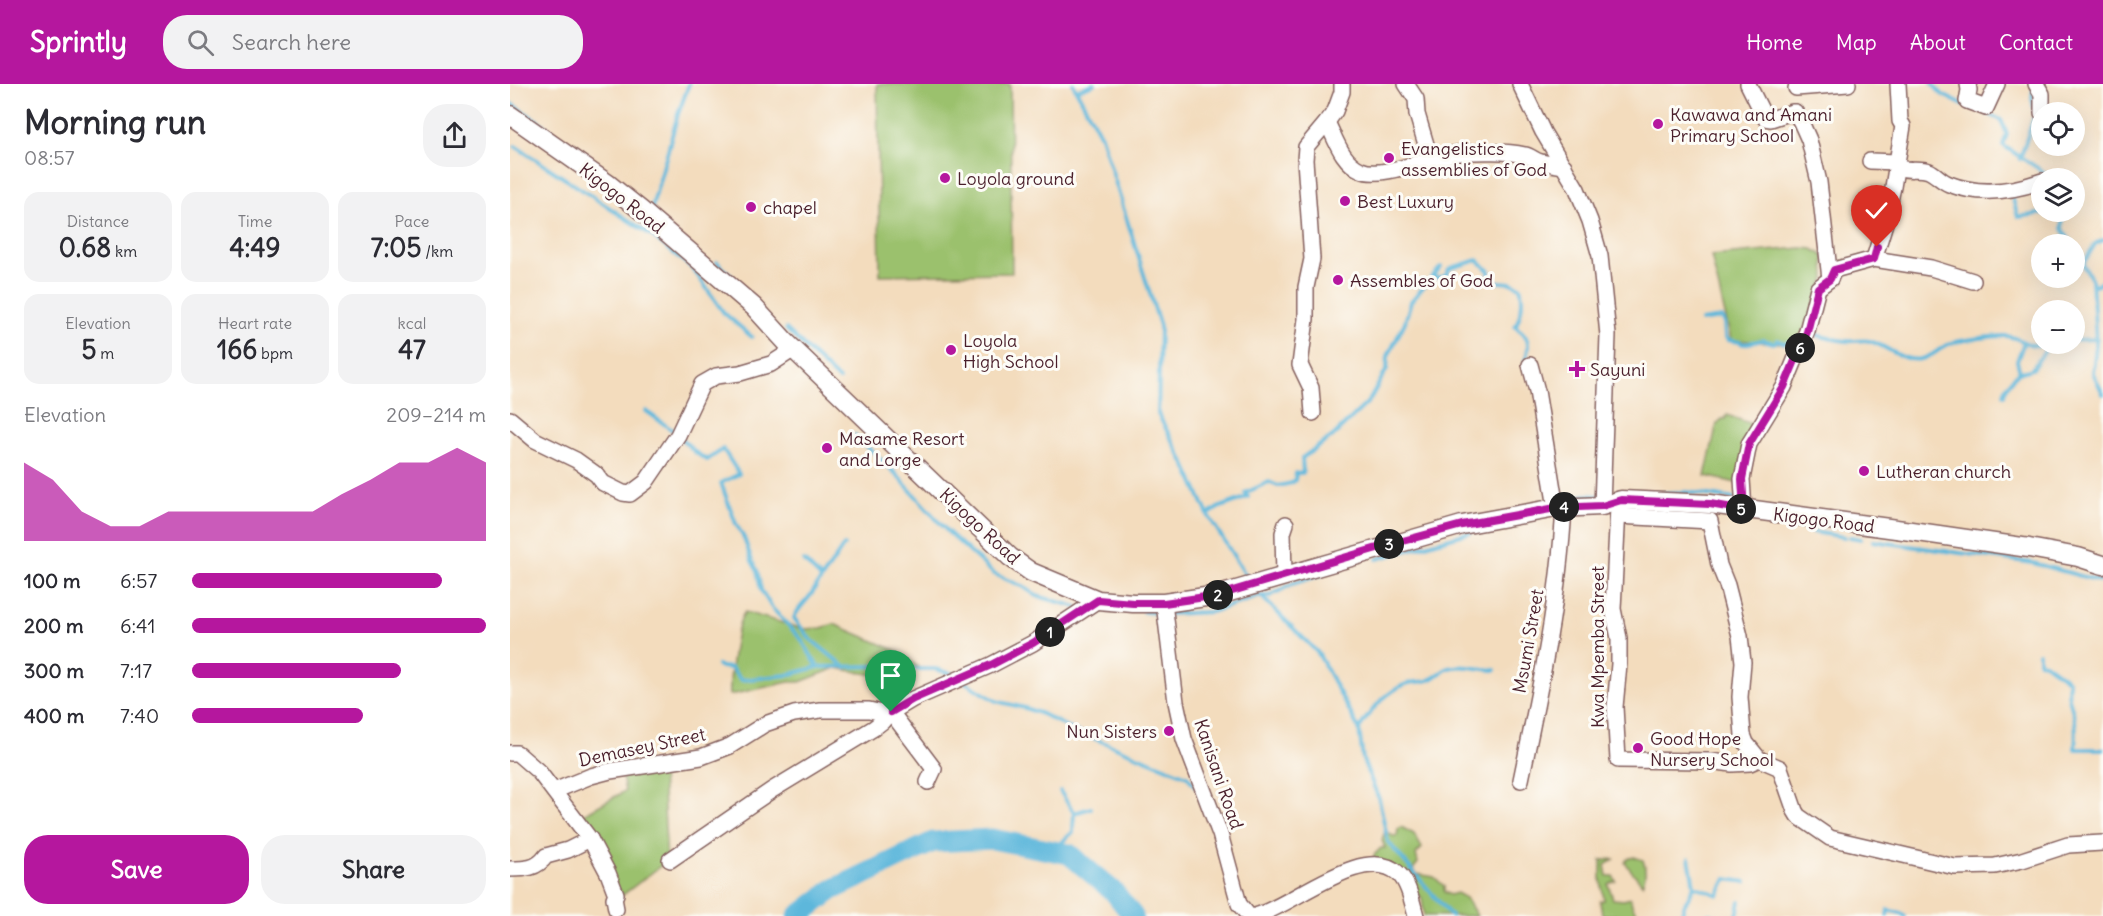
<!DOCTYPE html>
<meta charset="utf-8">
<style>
:root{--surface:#fff;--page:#f2f2f3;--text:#2b2b33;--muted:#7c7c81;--accent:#b5179e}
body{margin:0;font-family:Delius,sans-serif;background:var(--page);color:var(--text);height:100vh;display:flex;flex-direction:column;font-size:22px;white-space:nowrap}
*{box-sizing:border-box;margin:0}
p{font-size:20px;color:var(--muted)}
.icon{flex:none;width:33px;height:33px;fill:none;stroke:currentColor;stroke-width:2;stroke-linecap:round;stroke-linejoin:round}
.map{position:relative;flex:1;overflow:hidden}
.side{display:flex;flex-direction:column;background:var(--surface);width:510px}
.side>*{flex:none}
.buttons{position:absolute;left:1521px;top:18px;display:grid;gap:12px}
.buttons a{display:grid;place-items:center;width:54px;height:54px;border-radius:50%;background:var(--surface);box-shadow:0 6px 24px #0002;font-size:30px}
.pin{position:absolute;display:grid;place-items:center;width:51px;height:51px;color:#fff;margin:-62px -26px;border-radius:50% 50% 50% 0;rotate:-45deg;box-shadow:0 0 6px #0007}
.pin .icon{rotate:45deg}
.km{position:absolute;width:30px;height:30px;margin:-15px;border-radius:50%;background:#222;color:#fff;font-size:16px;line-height:30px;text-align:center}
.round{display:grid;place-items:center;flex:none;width:63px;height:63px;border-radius:24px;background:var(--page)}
.headline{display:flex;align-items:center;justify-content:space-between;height:102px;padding:0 24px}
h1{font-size:33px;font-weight:700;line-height:45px}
.metrics{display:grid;grid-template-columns:repeat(3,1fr);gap:9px;height:102px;padding:6px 24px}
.metrics div{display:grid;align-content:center;border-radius:15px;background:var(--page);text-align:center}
.metrics b{font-size:26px;font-weight:700}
.metrics small{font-size:16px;font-weight:400}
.metrics p{font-size:16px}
.chart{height:168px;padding:12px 24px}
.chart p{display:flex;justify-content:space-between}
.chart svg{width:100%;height:108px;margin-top:6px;fill:var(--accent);opacity:.7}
.primary-button{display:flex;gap:12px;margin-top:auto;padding:12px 24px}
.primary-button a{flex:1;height:69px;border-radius:24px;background:var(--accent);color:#fff;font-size:24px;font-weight:700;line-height:69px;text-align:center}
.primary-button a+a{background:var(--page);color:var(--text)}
ul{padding:0 24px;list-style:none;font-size:20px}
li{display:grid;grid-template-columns:96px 72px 1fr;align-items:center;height:45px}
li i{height:15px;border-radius:8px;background:var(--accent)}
header{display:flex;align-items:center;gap:36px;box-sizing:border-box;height:84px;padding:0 30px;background:var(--accent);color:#fff}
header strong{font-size:28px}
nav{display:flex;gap:33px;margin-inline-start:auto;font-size:21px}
.search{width:420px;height:54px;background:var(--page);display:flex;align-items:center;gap:15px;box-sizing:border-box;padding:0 21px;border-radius:24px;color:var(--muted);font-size:22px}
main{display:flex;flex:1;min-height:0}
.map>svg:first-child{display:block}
.green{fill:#9bc16d;stroke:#72704c;stroke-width:1.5}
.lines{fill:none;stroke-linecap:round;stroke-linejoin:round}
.stream{stroke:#5db7db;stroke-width:4}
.river{stroke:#5db7db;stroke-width:21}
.minor-casing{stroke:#85615e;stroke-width:18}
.major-casing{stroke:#85615e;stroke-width:21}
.minor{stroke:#fff;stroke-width:15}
.major{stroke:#fff;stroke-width:18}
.route-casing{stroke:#fff;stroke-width:12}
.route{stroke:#b5179e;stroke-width:8}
.poi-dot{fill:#b5179e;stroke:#fdfcf7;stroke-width:2}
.labels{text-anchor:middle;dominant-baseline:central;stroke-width:6;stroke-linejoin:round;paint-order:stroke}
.poi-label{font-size:18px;fill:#4a1f2b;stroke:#fdfcf7;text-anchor:start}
.street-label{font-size:18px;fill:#4a1f2b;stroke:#fdfcf7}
</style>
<header>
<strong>Sprintly</strong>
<div class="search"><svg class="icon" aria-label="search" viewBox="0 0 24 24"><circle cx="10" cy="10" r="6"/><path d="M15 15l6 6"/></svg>Search here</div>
<nav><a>Home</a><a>Map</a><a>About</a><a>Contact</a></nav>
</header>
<main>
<section class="side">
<div class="headline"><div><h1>Morning run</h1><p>08:57</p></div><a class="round"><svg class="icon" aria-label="share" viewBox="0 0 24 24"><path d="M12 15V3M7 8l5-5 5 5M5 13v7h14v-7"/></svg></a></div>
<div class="metrics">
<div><p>Distance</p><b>0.68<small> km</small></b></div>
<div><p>Time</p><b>4:49</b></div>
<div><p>Pace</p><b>7:05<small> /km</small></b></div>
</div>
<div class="metrics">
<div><p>Elevation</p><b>5<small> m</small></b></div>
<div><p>Heart rate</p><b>166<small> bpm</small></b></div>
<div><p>kcal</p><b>47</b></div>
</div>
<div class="chart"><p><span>Elevation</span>209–214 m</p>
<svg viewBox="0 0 160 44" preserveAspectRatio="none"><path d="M0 44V12L10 19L20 32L30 38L40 38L50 32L60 32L70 32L80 32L90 32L100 32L110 25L120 19L130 12L140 12L150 6L160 12V44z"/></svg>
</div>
<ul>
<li><b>100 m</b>6:57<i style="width:85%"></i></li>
<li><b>200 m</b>6:41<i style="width:100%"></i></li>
<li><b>300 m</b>7:17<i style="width:71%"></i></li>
<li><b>400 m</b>7:40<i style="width:58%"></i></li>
</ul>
<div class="primary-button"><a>Save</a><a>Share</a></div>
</section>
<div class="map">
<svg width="1593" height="832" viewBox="0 0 1593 832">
<rect width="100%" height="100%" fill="#fdfcf7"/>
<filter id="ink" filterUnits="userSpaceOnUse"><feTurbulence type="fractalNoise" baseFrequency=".0167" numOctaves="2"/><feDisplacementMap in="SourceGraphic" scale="12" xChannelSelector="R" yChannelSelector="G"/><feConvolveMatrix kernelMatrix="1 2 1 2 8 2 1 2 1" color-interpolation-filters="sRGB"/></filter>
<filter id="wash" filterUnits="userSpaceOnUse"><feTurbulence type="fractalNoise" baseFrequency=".008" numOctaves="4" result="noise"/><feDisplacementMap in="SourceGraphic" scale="24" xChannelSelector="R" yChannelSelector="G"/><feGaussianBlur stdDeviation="1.35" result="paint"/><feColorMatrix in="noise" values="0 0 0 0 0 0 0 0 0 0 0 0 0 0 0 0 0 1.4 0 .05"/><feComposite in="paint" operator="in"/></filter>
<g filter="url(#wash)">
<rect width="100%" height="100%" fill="#f3dcbd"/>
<g class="green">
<polygon points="367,0 500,0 502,189 370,191"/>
<polygon points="1291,164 1303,165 1314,172 1315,194 1289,260 1221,256 1201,172"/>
<polygon points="1217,331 1244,341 1227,399 1195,392 1207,340 1212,335 1215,335"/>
<path d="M235,528L293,545L311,544L324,540L385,566L411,585H405L392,592H370L326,584L290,598H279L220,611C219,595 225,539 235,528Z"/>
<polygon points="152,689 157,777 110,813 70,732 115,707 112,692"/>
<polygon points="891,743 904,750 912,764 906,770 908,779 903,785 907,790 924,793 934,802 934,808 940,811 947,809 956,814 967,832 914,832 912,814 908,810 900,814 901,804 864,775 864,771 871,764 875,764 872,756 874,750 879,749 883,752 887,752 888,745"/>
<path d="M1124,773L1133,776C1136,783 1136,794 1132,800L1115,779L1117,775Z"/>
<polygon points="1105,775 1095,781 1097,792 1103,792 1106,797 1098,800 1103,815 1114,816 1120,814 1123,823 1130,832 1092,831 1090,817 1094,816 1091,797 1091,776"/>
</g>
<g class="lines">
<g class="stream">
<polyline points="563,0 591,52 650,242 648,330 676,382 698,431 738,495"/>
<polyline points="1422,0 1433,11 1453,21"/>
<polyline points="566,6 584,0"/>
<polyline points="0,19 28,37 41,48"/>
<path d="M1477,29L1491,36L1497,50L1493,61C1508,73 1526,81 1541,94"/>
<polyline points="5,62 141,151 183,185 214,229 242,253"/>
<polyline points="1510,75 1525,30 1522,14 1523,6"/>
<polyline points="1502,112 1508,133 1541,128"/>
<polyline points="141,127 168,30 179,0"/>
<polyline points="1554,128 1552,144 1562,160"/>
<polyline points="1564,165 1582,196 1586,260 1583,289 1593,310"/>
<polyline points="207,178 221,192"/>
<polyline points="1573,180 1585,160 1593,156"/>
<path d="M924,192L928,194L936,191L938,192V186L941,184L968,176L979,187L980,197L1001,199L1010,203C1014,216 1011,231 1005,243C1020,251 1020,262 1015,277"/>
<polyline points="1582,199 1586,201 1593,196"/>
<polyline points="1191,237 1211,234 1214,236 1215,252 1218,256 1230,258 1233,260 1253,256 1264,259 1268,256 1274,259 1287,257"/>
<polyline points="276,245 329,296"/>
<path d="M1301,249C1313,253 1325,256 1337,257C1345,258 1353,255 1360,257C1377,262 1393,279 1411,275C1423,273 1429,264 1439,260C1449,256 1483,252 1494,252C1512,252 1517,266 1537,260"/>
<polyline points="1564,256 1587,255"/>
<polyline points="1510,288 1507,277 1514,258"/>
<path d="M1494,311C1495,304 1502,294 1507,290C1511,287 1517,287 1522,285L1535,267V260"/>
<polyline points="136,327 165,348"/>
<polyline points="345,351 384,388 437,447 484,490 514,503 527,512 567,523"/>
<polyline points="170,353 186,369 197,376 213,365 229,390 211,399 226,440 234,454 242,477 247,486 251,506 262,524 291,555 308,583"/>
<polyline points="1153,409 1177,408 1226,415"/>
<polyline points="1058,416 1075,411 1089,412"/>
<polyline points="698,431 708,424 738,413 735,409 759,398 768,402 782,399 785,396 786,389 793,389 792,374 823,352 859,317 877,285 878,272 895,238 901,217 931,183"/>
<polyline points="1303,448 1335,453"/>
<polyline points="1340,453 1351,455"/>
<polyline points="1363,457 1523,479 1593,498"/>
<path d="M334,461C324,477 314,491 304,506C298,517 288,523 284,534L299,554L336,584"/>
<polyline points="867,475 961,448"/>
<polyline points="294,477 311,494"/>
<polyline points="752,513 808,569 849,645 853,676 869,715 878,758 941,832"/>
<polyline points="583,525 606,526"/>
<polyline points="634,528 650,529"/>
<polyline points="658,530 701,528 751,512 760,512 782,500 811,491"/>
<path d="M1529,569V578L1535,579L1559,597C1557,617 1560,615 1564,632C1567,643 1566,654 1565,665H1593"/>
<polyline points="208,581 211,583 221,584 231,596 277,591 308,583 370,582 389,585 425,585 443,590"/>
<polyline points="455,598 486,617 515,624 532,630 563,646 677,692 686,703"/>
<path d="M849,645C860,627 876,608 896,600C903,597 912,599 919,596C928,593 934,583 944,583C958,581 971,586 985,586"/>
<polyline points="564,729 581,724"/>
<polyline points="542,767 563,748 564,729 550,707"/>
<polyline points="1184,802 1208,811 1216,795 1236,798"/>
<polyline points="1172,832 1173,824 1184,802 1179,774"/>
<polyline points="1197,832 1198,830 1204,832"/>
<polyline points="1227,832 1230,817"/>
<polyline points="1377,832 1378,826 1391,829 1395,832"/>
</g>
<polyline class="river" points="288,832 322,806 423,758 482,755 559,770 604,808 623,832"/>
</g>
</g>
<g filter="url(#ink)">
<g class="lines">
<g class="minor-casing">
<g id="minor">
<polyline points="896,0 906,15 907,30 920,74"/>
<polyline points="1010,0 1033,48 1067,105 1080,137 1090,172 1098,251 1092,422"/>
<polyline points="1238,0 1255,34 1261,35 1282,28 1285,28 1291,38 1299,56 1309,98 1320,195"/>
<polyline points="1458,0 1459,6 1457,17 1476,24 1487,0"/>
<polyline points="1526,0 1532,10 1532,29"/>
<polyline points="1286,4 1338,0"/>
<path d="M817,38C826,56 832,78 851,86C872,96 924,71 950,69C969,67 996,67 1015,71C1021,72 1025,77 1031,78C1039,80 1047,81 1054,82"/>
<polyline points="1360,77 1387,78"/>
<path d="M1386,83C1397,88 1408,83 1419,87C1426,90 1431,97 1439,100C1470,112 1501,108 1532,97"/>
<polyline points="1364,175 1376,136 1383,103 1393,42 1390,37 1388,0"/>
<polyline points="1020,281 1027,307 1046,424"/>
<polyline points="803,329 801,304 790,281 796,235 796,203 802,175 795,76 796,63 817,38 825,27 832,8 832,0"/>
<polyline points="0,335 25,356 66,376 87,391 93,399 113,409 120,410 136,398 168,351 192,300 206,292 230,289 261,280 284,265"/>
<polyline points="1108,424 1103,525 1109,554 1109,580 1105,623 1108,676 1201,677 1222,680 1240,679 1249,675"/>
<polyline points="1234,426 1232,395 1239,360 1274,303 1297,247 1308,204 1320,195 1324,186 1364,175 1421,184 1463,197"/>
<polyline points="1108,432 1200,437 1209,481 1217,501 1230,552 1233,578 1230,613 1233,651 1236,659 1249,675 1270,684 1285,727 1288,732 1320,754 1445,783 1485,782 1512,776 1558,761 1592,759"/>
<polyline points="774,491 773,449 776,440"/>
<polyline points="654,519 666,618 674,655 710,750 729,820 739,832"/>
<polyline points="381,628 424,685 418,698"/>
<polyline points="0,669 7,669 29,688 80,755 98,789 106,810 104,814 106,825"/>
<path d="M1011,696C1030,605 1049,516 1054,423"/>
<polyline points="44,707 81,692 100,687 191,673 220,662 255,640 284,630 310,626 359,626 378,630 403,615 481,581 523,559 588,516"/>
<polyline points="160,776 262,706 364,644 373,637 378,630"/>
<path d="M0,785C15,785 27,785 36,772L58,766L80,755"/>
<path d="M745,832C781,823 855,757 889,790C899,800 902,818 906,832"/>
</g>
</g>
<g class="major-casing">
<polyline id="major" points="0,31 97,99 132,127 244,223 276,258 500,473 521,488 588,516 623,519 654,519 709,511 952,441 1046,424 1092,422 1111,416 1200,420 1401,447 1519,464 1568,473 1593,481"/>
</g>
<use href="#minor" class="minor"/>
<use href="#major" class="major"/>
</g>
</g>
<g class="lines" filter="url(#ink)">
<g class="route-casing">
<polyline id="route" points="381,628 403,615 481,581 523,559 588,516 623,519 654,519 709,511 874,462 952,441 1046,424 1092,422 1111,416 1200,420 1234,426 1232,395 1239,360 1274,303 1297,248 1308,204 1320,195 1324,186 1364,175 1367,163"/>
</g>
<use href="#route" class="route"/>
</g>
<g class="poi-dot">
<circle cx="1148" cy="40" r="6"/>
<circle cx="879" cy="74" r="6"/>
<circle cx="435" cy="94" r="6"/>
<circle cx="835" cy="117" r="6"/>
<circle cx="241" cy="123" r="6"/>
<circle cx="828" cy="196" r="6"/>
<circle cx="441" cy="266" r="6"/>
<path d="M1064 276h6v6h6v6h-6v6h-6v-6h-6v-6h6z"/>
<circle cx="317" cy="364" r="6"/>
<circle cx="1354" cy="387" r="6"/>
<circle cx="659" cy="647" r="6"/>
<circle cx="1128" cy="664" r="6"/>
</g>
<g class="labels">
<g class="poi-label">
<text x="1160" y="30">Kawawa and Amani<tspan x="1160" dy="21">Primary School</tspan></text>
<text x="891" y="64">Evangelistics<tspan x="891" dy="21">assemblies of God</tspan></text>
<text x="447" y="94">Loyola ground</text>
<text x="847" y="117">Best Luxury</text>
<text x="253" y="123">chapel</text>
<text x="840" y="196">Assembles of God</text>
<text x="453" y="256">Loyola<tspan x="453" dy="21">High School</tspan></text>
<text x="1080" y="285">Sayuni</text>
<text x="329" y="354">Masame Resort<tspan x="329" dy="21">and Lorge</tspan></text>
<text x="1366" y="387">Lutheran church</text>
<text x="647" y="647" text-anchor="end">Nun Sisters</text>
<text x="1140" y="654">Good Hope<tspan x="1140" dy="21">Nursery School</tspan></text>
</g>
<g class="street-label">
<text transform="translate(112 114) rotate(38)">Kigogo Road</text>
<text transform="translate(1314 436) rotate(7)">Kigogo Road</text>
<text transform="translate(470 442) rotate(43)">Kigogo Road</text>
<text transform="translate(1018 557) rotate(-80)">Msumi Street</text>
<text transform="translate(1087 563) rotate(-90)">Kwa Mpemba Street</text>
<text transform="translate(132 663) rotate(-12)">Demasey Street</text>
<text transform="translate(709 690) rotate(71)">Kanisani Road</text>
</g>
</g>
</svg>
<div class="buttons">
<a><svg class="icon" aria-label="locate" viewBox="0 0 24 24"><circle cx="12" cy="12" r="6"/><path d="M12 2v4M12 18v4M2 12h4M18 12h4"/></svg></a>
<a><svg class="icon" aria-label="layers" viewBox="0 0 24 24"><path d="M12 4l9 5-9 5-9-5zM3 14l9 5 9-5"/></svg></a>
<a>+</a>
<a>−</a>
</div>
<div class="pin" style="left:381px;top:628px;background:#1e9e55"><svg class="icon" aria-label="arrive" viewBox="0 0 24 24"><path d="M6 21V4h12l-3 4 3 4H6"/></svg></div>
<div class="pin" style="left:1367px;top:163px;background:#d93025"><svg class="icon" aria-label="check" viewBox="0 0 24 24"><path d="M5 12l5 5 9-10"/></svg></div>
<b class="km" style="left:540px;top:548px">1</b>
<b class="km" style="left:708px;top:511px">2</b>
<b class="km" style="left:879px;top:460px">3</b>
<b class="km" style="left:1054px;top:423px">4</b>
<b class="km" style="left:1231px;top:425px">5</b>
<b class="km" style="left:1290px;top:264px">6</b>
</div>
</main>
